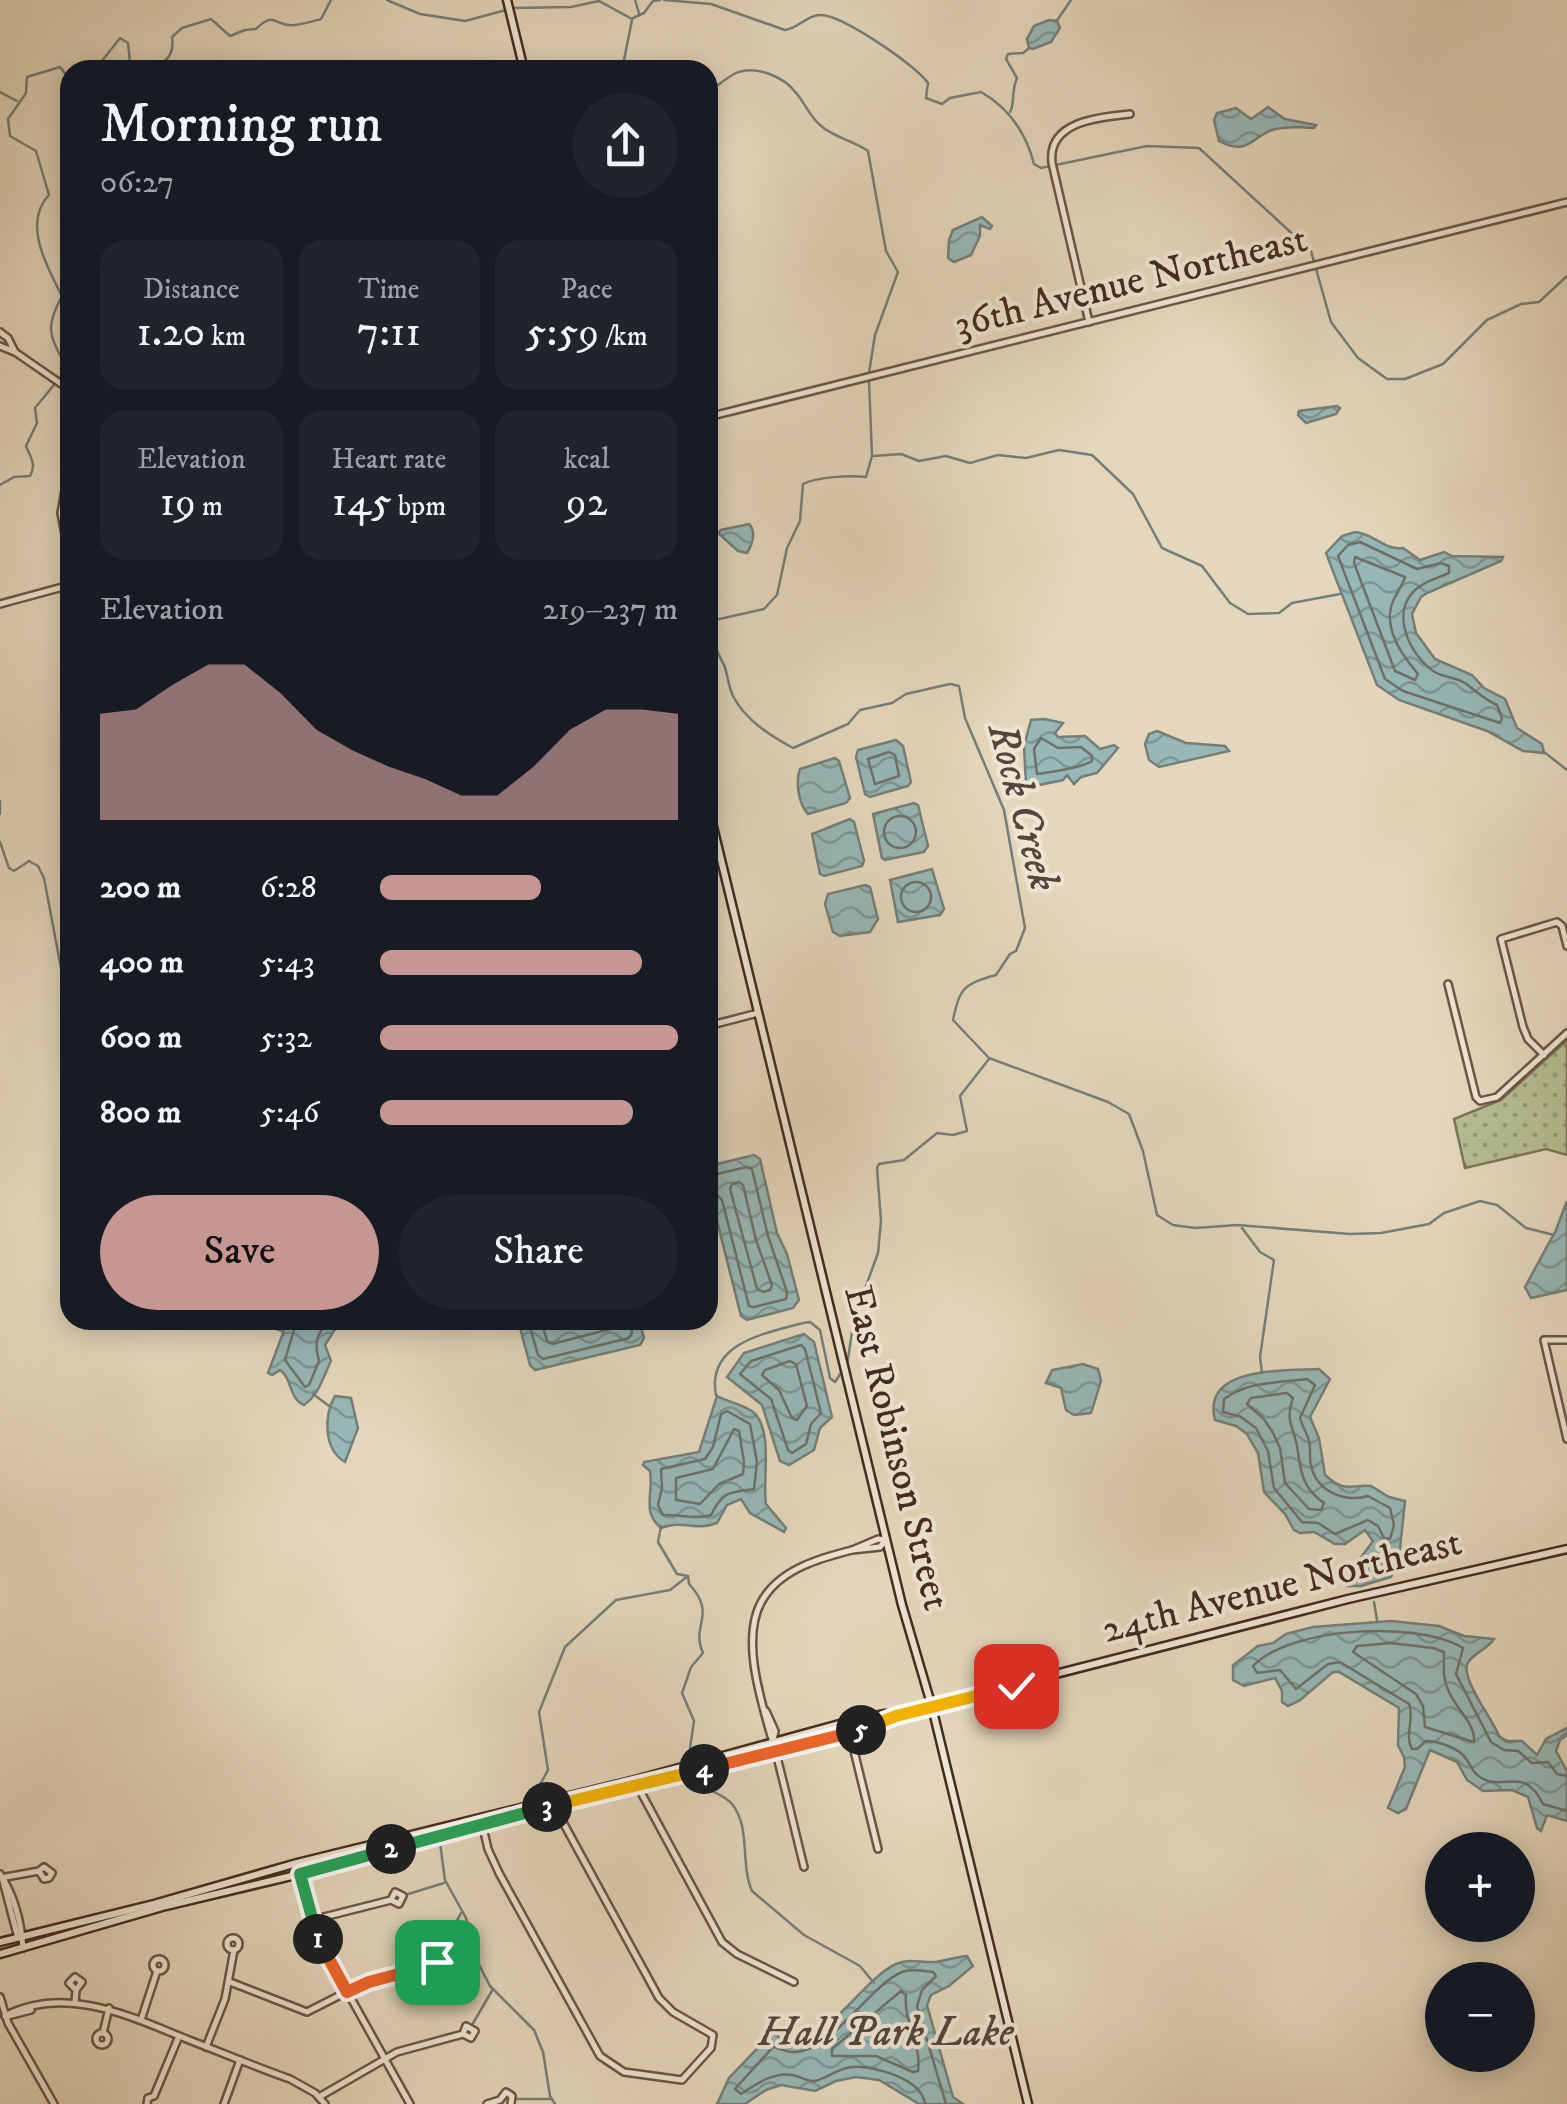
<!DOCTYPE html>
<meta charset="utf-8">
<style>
:root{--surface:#171b24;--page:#20242c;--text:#f1f3f6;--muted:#9ea1a6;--accent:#c59692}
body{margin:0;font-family:"IM FELL DW Pica",serif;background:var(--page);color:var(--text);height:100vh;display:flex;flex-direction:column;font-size:38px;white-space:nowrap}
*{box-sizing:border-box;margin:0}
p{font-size:32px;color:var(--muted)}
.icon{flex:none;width:55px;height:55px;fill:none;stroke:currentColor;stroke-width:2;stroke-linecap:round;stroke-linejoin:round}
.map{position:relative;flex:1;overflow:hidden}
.side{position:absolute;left:60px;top:60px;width:658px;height:1270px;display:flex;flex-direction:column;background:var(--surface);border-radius:30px;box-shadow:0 5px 25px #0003}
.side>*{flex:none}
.controls{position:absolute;left:1425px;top:1832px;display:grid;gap:20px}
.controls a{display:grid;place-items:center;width:110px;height:110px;border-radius:50%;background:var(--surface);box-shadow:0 5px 25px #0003;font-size:50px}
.pin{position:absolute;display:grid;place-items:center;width:85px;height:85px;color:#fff;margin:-42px;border-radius:20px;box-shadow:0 5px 15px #0006}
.km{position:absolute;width:50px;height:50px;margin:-25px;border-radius:50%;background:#222;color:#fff;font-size:28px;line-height:50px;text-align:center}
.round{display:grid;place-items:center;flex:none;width:105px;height:105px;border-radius:52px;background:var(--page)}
.head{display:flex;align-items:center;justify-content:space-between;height:170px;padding:0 40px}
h1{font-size:55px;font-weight:600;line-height:75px}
.figures{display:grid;grid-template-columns:repeat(3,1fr);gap:15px;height:170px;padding:10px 40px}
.figures div{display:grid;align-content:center;border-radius:25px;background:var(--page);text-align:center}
.figures b{font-size:42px;font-weight:600}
.figures small{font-size:28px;font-weight:400}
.figures p{font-size:28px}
.chart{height:280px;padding:20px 40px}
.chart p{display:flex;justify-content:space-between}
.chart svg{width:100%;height:180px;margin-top:10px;fill:var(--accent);opacity:.7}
.action{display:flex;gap:20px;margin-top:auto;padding:20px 40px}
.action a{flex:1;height:115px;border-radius:60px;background:var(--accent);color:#111;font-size:40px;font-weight:600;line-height:115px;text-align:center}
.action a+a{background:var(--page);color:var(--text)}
ul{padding:0 40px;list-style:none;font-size:32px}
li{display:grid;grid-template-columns:160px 120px 1fr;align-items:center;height:75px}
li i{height:25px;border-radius:12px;background:var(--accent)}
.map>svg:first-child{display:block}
.grass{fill:url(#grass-dots);stroke:#7c7458;stroke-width:2.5}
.water{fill:url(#water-waves);stroke:#757f7a;stroke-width:2.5}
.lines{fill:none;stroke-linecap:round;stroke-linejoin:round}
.shore{stroke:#6d716b;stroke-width:2.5}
.stream{stroke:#757f7a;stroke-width:2.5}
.street-casing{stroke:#6c5546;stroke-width:10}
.secondary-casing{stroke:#432a1f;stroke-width:11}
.street{stroke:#eee5d3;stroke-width:5}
.secondary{stroke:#eee5d3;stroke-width:6}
.split-1-casing{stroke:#fff;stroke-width:20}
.split-2-casing{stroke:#fff;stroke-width:20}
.split-3-casing{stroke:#fff;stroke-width:20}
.split-4-casing{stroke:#fff;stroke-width:20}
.split-5-casing{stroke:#fff;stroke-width:20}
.split-6-casing{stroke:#fff;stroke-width:20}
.split-1{stroke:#f0652b;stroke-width:12}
.split-2{stroke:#22a559;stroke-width:12}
.split-3{stroke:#22a559;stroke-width:12}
.split-4{stroke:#f5b400;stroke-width:12}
.split-5{stroke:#f0652b;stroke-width:12}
.split-6{stroke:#f5b400;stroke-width:12}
.labels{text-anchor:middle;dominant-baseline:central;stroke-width:8;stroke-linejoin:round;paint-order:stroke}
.street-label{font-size:40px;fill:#432a1f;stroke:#eee5d3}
.water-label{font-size:42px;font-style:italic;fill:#54463d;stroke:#eee5d3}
</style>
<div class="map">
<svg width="1567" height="2104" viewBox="0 0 1567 2104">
<defs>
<pattern id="grass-dots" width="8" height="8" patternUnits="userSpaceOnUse" patternTransform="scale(2.5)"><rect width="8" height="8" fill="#b4be92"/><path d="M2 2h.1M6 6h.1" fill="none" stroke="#949b77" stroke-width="1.8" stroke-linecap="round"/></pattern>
<pattern id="water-waves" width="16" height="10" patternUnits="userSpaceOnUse" patternTransform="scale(2.5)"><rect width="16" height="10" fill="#97b8b7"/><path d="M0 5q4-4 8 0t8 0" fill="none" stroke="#7d9694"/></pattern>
</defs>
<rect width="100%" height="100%" fill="#e5d7bc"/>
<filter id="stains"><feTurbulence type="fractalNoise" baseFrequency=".002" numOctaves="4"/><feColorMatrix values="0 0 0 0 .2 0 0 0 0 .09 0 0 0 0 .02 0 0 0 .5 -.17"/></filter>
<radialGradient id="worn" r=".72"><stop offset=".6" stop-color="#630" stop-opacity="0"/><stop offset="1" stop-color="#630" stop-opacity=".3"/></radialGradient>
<polygon class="grass" points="1567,1040 1567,1155 1546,1149 1465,1168 1454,1119 1501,1100"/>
<g class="water">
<polygon points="1049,20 1057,21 1060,28 1051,42 1033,49 1029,48 1027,39 1034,26"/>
<path d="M1268,107L1285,119L1316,125L1314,128C1301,127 1285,126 1272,130C1251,138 1247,156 1219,141L1214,120L1217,113L1236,108L1251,119Z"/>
<polygon points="982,217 992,226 990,229 980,225 980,236 971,255 954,262 948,258 949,240 953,230"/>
<polygon points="1337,406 1340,408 1336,414 1306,423 1298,415 1299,411"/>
<path d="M749,524C757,532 752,545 747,553L738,551L718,533L721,530Z"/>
<path d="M1355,532C1373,533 1385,551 1403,548L1420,560L1444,552L1452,556L1503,557L1501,561L1427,593L1421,597L1412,614L1416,633L1435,659L1472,675L1484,688L1505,699L1517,728L1542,744L1544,753L1523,751L1487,731L1399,700L1377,685L1326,553L1342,536Z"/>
<polygon points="1044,719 1063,723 1055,733 1058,737 1085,736 1100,749 1114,745 1118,748 1097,773 1081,777 1074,784 1067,775 1063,780 1030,787 1026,785 1024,746 1031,720"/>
<polygon points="1157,731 1186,743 1225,746 1229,751 1159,767 1149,760 1145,744 1149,734"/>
<polygon points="896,740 903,746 911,782 908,786 870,797 865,794 856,757 858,750"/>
<path d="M835,758L839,761L850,798L846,803L808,814C799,805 795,782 800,769Z"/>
<polygon points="914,803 918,805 928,846 924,852 885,860 882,858 873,814"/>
<polygon points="850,819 854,822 864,861 862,866 824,876 820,874 812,834"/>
<polygon points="932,869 944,909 940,915 898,922 890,880"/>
<polygon points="865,885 870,887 878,919 870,932 840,936 833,932 825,904 828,894"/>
<polygon points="754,1155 760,1159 777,1233 787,1254 799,1300 793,1308 747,1320 741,1316 708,1185 708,1170 713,1165"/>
<polygon points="1567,1201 1567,1290 1531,1298 1525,1287 1556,1230"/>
<path d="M288,1320H341L325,1345L331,1361C323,1377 319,1395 304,1405C288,1398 293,1379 280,1370L272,1375L268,1373Z"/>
<polygon points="518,1320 639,1320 644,1338 640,1345 535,1370 530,1365"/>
<polygon points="804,1334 814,1342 832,1417 820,1428 814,1450 789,1465 780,1461 762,1405 727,1377 744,1353"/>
<polygon points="1083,1364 1098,1369 1101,1381 1091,1413 1074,1415 1066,1410 1061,1388 1046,1383 1052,1370"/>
<path d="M1319,1369L1330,1379L1310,1417L1319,1438L1325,1475C1346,1494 1350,1484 1371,1486L1389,1497L1405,1501L1399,1558L1391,1577L1361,1586H1348L1359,1560L1373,1541L1365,1530L1345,1544H1335L1314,1532L1300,1533L1294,1530L1285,1514L1264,1492L1258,1453L1247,1434L1236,1426L1215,1420C1201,1366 1284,1371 1319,1369Z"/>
<path d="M335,1396L351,1398L358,1428L345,1462C323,1449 324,1415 335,1396Z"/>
<path d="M717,1396C728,1402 743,1404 753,1412C774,1429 762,1481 766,1504L786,1528L784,1532L750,1513L741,1499L727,1505L717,1523C693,1532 685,1519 661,1528C641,1511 654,1493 650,1471L643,1465L644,1462L699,1452Z"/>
<path d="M1391,1621L1439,1626L1464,1636L1494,1639C1487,1649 1476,1652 1469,1661C1457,1675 1493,1719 1499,1736L1507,1741H1522L1537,1755L1546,1739L1567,1728V1735L1560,1740L1556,1751L1567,1771V1821L1547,1815L1541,1831L1537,1828L1528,1797L1512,1790L1483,1791L1467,1780L1457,1762L1430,1750L1406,1809L1398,1813L1388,1808L1405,1767L1404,1757L1398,1745L1399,1708L1339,1672H1333L1299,1701L1288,1706L1282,1702V1691L1275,1678L1244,1686L1233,1680V1665L1258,1646L1273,1643L1286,1634L1313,1627Z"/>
<path d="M967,1956L973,1966L949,1986L931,1995L927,2005L953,2097L963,2104H919L879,2080L856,2077L836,2081L815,2091L781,2085L766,2090L745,2104H717L729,2078L772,2033L789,2042C828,2043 863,1979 896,1964C909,1958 922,1963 936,1962C946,1960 957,1957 967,1956Z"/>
</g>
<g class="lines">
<g class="shore">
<path d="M1360,542L1417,569L1441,563L1449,566V573C1438,578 1422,582 1414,591C1390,615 1411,657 1435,672C1445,678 1456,677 1465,683C1476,691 1483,699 1497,705L1502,718L1500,723L1403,691L1385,679L1338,556L1348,545Z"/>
<path d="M1355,557L1405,577C1402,587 1394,596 1391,607C1385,632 1403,656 1418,674L1415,680L1395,671L1354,563Z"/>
<path d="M1041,738L1058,748L1081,747L1092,756V761C1081,768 1052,772 1037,774L1034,749Z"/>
<polygon points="889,752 895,755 899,776 875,784 868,759"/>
<circle cx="900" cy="832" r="16"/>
<circle cx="916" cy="897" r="15"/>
<polyline points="708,1176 747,1167 752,1169 768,1236 787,1292 786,1299 754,1307 749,1306 722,1200 716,1194 708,1193"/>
<polygon points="739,1182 743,1185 756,1240 772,1285 770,1290 763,1292 757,1289 730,1189 732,1184"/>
<path d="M297,1320L285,1360L305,1387L309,1385L319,1361C314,1343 316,1334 330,1320"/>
<polyline points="528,1320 538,1355 543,1359 629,1338 632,1333 630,1320"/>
<polyline points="541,1320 547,1341 552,1344 614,1328 618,1320"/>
<polygon points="801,1345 805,1349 821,1413 811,1424 806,1444 792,1453 788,1450 771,1399 740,1374 751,1361"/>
<polygon points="790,1361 796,1364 807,1406 797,1420 792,1418 779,1390 762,1375 765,1370"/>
<path d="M1307,1379L1315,1385L1300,1418C1302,1426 1307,1433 1309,1441C1311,1449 1309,1457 1311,1465C1316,1491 1344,1503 1368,1496L1390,1508L1394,1525L1390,1539L1384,1538L1378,1526L1368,1520L1335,1534L1318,1523L1302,1522L1274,1488L1268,1451L1256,1428L1241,1417L1223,1412L1224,1399C1249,1381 1277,1383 1307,1379Z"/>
<path d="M1287,1393L1293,1398C1285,1422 1293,1424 1297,1446C1301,1471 1301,1487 1324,1503L1321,1510L1309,1509L1285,1483L1280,1448L1273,1433L1264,1419L1247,1404L1251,1398Z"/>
<path d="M727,1411L750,1424L757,1462L754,1489C731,1493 724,1489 711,1515C697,1520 679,1514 663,1515L658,1505L662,1488L661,1469L705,1459L713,1447L721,1414Z"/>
<polygon points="734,1429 739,1431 744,1462 743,1474 719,1484 700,1504 676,1500 676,1478 713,1469"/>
<path d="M1391,1643L1433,1648L1444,1652C1444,1666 1442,1678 1449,1692C1456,1708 1476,1725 1474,1742L1425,1727L1423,1706L1416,1694L1353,1652L1357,1646Z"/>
<path d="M1567,1776L1557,1774L1548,1762L1532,1763L1518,1751L1504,1750L1491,1742L1456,1674L1463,1648C1417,1620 1290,1627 1253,1666L1257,1673L1280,1670L1296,1689L1328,1664L1340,1662L1409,1704C1415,1718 1404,1735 1412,1749H1417L1426,1741C1437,1741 1455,1747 1463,1755C1471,1763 1471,1773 1483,1779C1507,1790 1524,1766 1543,1804L1567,1811"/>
<path d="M901,1991L906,1995C903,2021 922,2044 918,2071L913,2072L876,2056H832V2049Z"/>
<path d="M925,2104C922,2079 874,2065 852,2067C838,2068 828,2078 815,2081C808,2082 799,2076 792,2075C773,2072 756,2084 741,2094L735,2089L773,2047C780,2048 788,2053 796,2052C834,2049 869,1986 902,1972C911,1968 923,1971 933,1972L936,1976L922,1990L917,2006L946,2104"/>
</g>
<g class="stream">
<polyline points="387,0 420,14 465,21 506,10"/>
<polyline points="635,0 639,13"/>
<path d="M664,0L711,4L785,30C800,28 806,15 821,15C842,15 917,66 928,83L926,98L942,104L950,98L981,92C1009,108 1026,133 1034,164L1041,168L1147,146L1199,148L1311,251L1331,322L1358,358L1387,379H1405L1443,364L1487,320L1521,304L1539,302L1567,276"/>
<polyline points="513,8 571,7 599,1 632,19"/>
<polyline points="633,18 644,13 653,1 660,0"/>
<polyline points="1056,22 1071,0"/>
<path d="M89,70L98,66L120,38L128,43L130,62C152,72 176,64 172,37L182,28L211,19L230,36L245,30L256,29C276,9 274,28 295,25C303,24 313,21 321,19L331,0"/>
<polyline points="622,70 632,20"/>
<polyline points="0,92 17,101"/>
<path d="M708,92C716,87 725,79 734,74C754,64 784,76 797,94C805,104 810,116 820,125C834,138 853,140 868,151L886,251L898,272L875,335L869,373"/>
<path d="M1010,112C1015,104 1011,91 1017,78L1006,59L1008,54L1023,53L1028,49"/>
<path d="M869,381L872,456L866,477C850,475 816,477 803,484L800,521L787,548L777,595L764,609L715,620C708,637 716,649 724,665C728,675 728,686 733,696C745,720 771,736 793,748L848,724L860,710L892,703L906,694L950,684L959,686L965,718L1004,810L1025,928L1016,951L1010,954L996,975C965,984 960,986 953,1020L989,1058L1108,1102L1129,1114L1143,1151L1157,1215L1173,1225L1195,1228L1237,1225L1350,1234L1381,1233L1429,1224L1444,1213L1480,1201L1497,1205L1526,1228L1554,1235"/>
<polyline points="874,456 901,454 919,461 946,456 970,463 998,455 1026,458 1059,450 1092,455 1133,494 1162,548 1202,566 1230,603 1248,614 1279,613 1292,603 1340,594"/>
<path d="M0,485L14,477L30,476C37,464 30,457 26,446L37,423L35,408L67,369C51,336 43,331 62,296C47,267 22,223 49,195L36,151L10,136L8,119L26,93L27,77L60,67L70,80"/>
<polyline points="1544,752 1567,770"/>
<polyline points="0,801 0,814"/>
<polyline points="0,842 9,868 14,871 29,861 38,866 44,878 61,968 70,982"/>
<polyline points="1242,1228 1260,1252 1274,1260 1260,1357 1262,1373"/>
<polyline points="254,1320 284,1332"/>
<polyline points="847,1365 854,1319 878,1253 881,1221 877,1168 879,1164 904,1160 937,1133 953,1135 967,1131 960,1096 989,1059"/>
<polyline points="313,1394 329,1406"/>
<path d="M716,1395C706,1343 766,1333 803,1323L810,1322L820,1330L830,1378L835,1382L842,1371"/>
<path d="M661,1526L658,1542L677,1574L688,1576L689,1584C718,1615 690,1625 703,1653L691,1667L682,1693L694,1721L690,1748L693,1758"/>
<polyline points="1374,1602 1377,1620"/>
<path d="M698,1776V1782C708,1792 723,1793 732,1804C751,1827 740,1864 752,1891L804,1935L860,1966L874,1983"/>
<polyline points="533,1797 548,1770 539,1712 565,1647 616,1600 670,1590 688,1576"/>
<polyline points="440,1843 445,1880 466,1918 477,1961 490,1986 534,2030 543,2052 550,2096 555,2104"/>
<polyline points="405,1895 444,1883"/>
<polyline points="438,1956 461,1913"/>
<polyline points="472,2025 493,1989"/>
<polyline points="515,2099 552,2099"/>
</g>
<g class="street-casing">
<g id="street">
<path d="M1089,322L1052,163C1047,121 1100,117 1130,114"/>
<polyline points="0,332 8,338 15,352"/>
<polyline points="0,346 15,352 70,390"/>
<polyline points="708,417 1567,202"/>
<polyline points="70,462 61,513 70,561"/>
<polyline points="0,604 70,585"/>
<polyline points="1448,984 1476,1097 1480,1101 1497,1097 1567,1033"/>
<polyline points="708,1026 758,1013"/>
<polyline points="1544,1055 1528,1039 1523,1027 1501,939 1557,922 1562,926 1567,946"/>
<polyline points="1567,1340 1544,1340 1567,1439"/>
<polygon points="878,1539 886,1540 880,1547 852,1550"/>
<polyline points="766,1711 775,1731 773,1741"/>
<polyline points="847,1722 878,1849"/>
<polyline points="637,1785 722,1942 737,1954 794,1982"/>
<polyline points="481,1819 488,1849 499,1873 600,2056 624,2072 682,2080 711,2048 713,2035 673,2012 659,1998 553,1804"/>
<polyline points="297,1864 319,1941 410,2104"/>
<path d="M804,1867C795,1831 787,1796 778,1761C767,1717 735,1638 765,1596C784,1568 821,1558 852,1550"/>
<path d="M0,1874C15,1896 21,1922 23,1948"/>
<polyline points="0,1878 39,1871 44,1867 52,1873 49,1878 44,1879 39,1871"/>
<polyline points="3,1881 18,1938"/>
<polyline points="312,1920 391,1900 399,1904 403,1896 395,1892 391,1900"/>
<circle cx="233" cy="1944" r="6"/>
<circle cx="159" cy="1965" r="6"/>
<polyline points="230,1982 307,2012 362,1984 425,1967 429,1959 438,1964 432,1972 425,1967"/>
<polyline points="0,1997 8,2023 54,2104"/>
<polyline points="75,2003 76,1990 82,1982 75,1977 69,1983 76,1990"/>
<path d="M5,2016C66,1984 132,2017 189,2040C223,2053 256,2067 290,2079L315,2093L325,2104"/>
<polyline points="8,2016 31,2010"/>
<polyline points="141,2020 157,1971"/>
<circle cx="102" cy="2039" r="6"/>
<polyline points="103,2033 109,2008"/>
<polyline points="206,2047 225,1999 234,1950"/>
<polyline points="319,2097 397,2052 463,2034 466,2026 475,2031 471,2038 463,2034"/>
<polyline points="147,2104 148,2098 154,2096 179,2036"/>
<polyline points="224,2104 240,2060"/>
<polyline points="487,2104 500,2100 506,2092 512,2096 511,2104"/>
</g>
</g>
<g class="secondary-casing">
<g id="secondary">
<polyline points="507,0 524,70"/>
<polyline points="708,806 902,1605 932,1707 1028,2104"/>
<polyline points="0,1942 154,1904 297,1863 635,1780 847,1722 885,1714 895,1715"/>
<polyline points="0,1954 162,1907 300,1874 554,1805 850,1733 896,1715 1348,1599 1567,1549"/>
</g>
</g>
<use href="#street" class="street"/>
<use href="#secondary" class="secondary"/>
</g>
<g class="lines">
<g class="split-1-casing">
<polyline id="split-1" points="318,1939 347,1992 369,1982 425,1967 429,1960 437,1962"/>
</g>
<g class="split-2-casing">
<polyline id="split-2" points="318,1939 300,1874 391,1849"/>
</g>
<g class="split-3-casing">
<polyline id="split-3" points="391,1849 547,1807"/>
</g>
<g class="split-4-casing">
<polyline id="split-4" points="547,1807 704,1769"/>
</g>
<g class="split-5-casing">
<polyline id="split-5" points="704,1769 861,1730"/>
</g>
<g class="split-6-casing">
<polyline id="split-6" points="861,1730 896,1716 1016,1686"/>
</g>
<use href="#split-1" class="split-1"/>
<use href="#split-2" class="split-2"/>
<use href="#split-3" class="split-3"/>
<use href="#split-4" class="split-4"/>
<use href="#split-5" class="split-5"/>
<use href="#split-6" class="split-6"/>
</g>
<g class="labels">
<g class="street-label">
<text transform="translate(1131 283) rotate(-14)">36th Avenue Northeast</text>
<text transform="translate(896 1448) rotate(76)">East Robinson Street</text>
<text transform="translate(1282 1587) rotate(-14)">24th Avenue Northeast</text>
</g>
<g class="water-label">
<text transform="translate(1022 807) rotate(75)">Rock Creek</text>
<text x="886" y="2033">Hall Park Lake</text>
</g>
</g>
<rect width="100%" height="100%" filter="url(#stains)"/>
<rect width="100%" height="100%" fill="url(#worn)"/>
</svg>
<div class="controls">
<a>+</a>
<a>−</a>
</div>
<div class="pin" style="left:437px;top:1962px;background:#1e9e55"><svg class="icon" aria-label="arrive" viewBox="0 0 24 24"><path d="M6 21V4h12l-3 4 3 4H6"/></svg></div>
<div class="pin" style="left:1016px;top:1686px;background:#d93025"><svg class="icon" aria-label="check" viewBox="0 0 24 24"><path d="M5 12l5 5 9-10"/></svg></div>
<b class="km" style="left:318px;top:1939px">1</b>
<b class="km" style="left:391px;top:1849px">2</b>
<b class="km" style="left:547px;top:1807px">3</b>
<b class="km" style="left:704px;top:1769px">4</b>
<b class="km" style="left:861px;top:1730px">5</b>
<section class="side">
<div class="head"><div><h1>Morning run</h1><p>06:27</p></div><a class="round"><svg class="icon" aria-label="share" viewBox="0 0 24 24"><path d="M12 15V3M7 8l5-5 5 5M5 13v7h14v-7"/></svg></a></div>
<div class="figures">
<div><p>Distance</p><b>1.20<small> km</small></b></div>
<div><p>Time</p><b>7:11</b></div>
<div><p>Pace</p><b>5:59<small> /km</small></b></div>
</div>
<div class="figures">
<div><p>Elevation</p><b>19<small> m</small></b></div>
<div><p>Heart rate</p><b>145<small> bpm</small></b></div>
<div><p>kcal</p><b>92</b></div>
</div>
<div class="chart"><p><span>Elevation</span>219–237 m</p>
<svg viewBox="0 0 160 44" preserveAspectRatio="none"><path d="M0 44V18L10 17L20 11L30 6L40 6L50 13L60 22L70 27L80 31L90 34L100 38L110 38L120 31L130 22L140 17L150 17L160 18V44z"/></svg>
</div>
<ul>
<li><b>200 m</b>6:28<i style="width:54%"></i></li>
<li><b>400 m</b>5:43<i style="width:88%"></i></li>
<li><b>600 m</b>5:32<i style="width:100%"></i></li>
<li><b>800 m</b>5:46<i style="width:85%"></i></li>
</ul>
<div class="action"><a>Save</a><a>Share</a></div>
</section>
</div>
